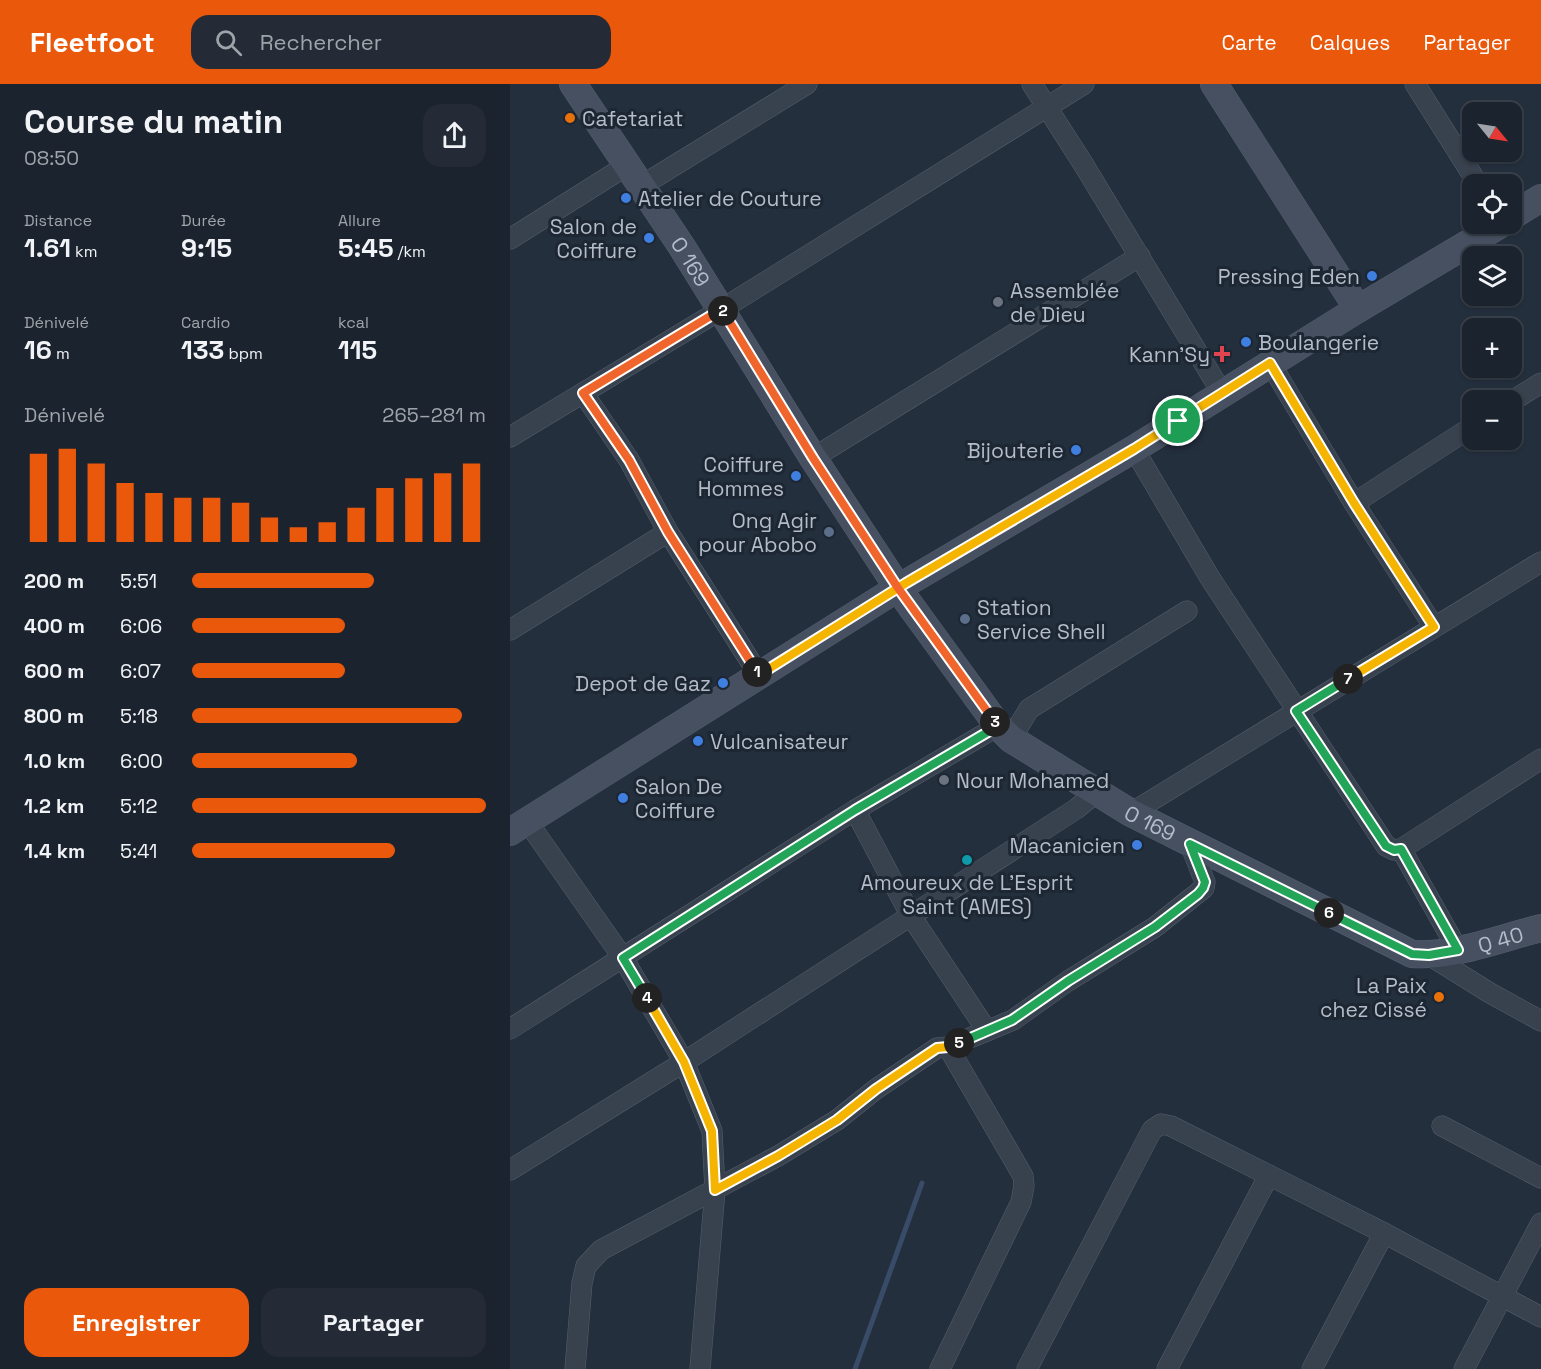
<!DOCTYPE html>
<html lang="fr">
<meta charset="utf-8">
<style>
:root{--surface:#1b232e;--page:#242b36;--text:#f1f3f6;--muted:#a0a4aa;--line:#39404a;--accent:#ea580c}
body{margin:0;font-family:"Space Grotesk",sans-serif;background:var(--page);color:var(--text);height:100vh;display:flex;flex-direction:column;font-size:22px;white-space:nowrap}
*{box-sizing:border-box;margin:0}
p{font-size:20px;color:var(--muted)}
.icon{flex:none;width:33px;height:33px;fill:none;stroke:currentColor;stroke-width:2;stroke-linecap:round;stroke-linejoin:round}
.map{position:relative;flex:1;overflow:hidden}
.sheet{display:flex;flex-direction:column;background:var(--surface);width:510px}
.sheet>*{flex:none}
.needle{width:39px;rotate:120deg}
.controls{position:absolute;left:952px;top:18px;display:grid;gap:12px}
.controls a{display:grid;place-items:center;width:60px;height:60px;border-radius:12px;background:var(--surface);box-shadow:0 2px 4px #0004,0 0 0 2px var(--line);font-size:30px}
.pin{position:absolute;display:grid;place-items:center;width:51px;height:51px;color:#fff;margin:-26px;border:3px solid #fff;border-radius:50%;box-shadow:0 2px 6px #0007}
.km{position:absolute;width:30px;height:30px;margin:-15px;border-radius:50%;background:#222;color:#fff;font-size:16px;line-height:30px;text-align:center}
.round{display:grid;place-items:center;flex:none;width:63px;height:63px;border-radius:18px;background:var(--page)}
.head{display:flex;align-items:center;justify-content:space-between;height:102px;padding:0 24px}
h1{font-size:33px;font-weight:600;line-height:45px}
.metrics{display:grid;grid-template-columns:repeat(3,1fr);gap:9px;height:102px;padding:6px 24px}
.metrics div{display:grid;align-content:center}
.metrics b{font-size:26px;font-weight:600}
.metrics small{font-size:16px;font-weight:400}
.metrics p{font-size:16px}
.chart{height:168px;padding:12px 24px}
.chart p{display:flex;justify-content:space-between}
.chart svg{width:100%;height:108px;margin-top:6px;stroke:var(--accent);stroke-width:6}
.primary-button{display:flex;gap:12px;margin-top:auto;padding:12px 24px}
.primary-button a{flex:1;height:69px;border-radius:18px;background:var(--accent);color:#fff;font-size:24px;font-weight:600;line-height:69px;text-align:center}
.primary-button a+a{background:var(--page);color:var(--text)}
ul{padding:0 24px;list-style:none;font-size:20px}
li{display:grid;grid-template-columns:96px 72px 1fr;align-items:center;height:45px}
li i{height:15px;border-radius:8px;background:var(--accent)}
header{display:flex;align-items:center;gap:36px;box-sizing:border-box;height:84px;padding:0 30px;background:var(--accent);color:#fff}
header strong{font-size:28px}
nav{display:flex;gap:33px;margin-inline-start:auto;font-size:21px}
.search{width:420px;height:54px;background:var(--page);display:flex;align-items:center;gap:15px;box-sizing:border-box;padding:0 21px;border-radius:18px;color:var(--muted);font-size:22px}
main{display:flex;flex:1;min-height:0}
.map>svg:first-child{display:block}
.lines{fill:none;stroke-linecap:round;stroke-linejoin:round}
.stream{stroke:#394c67;stroke-width:5}
.street-casing{stroke:#565f6c;stroke-width:21}
.secondary-casing{stroke:#565f6c;stroke-width:28}
.street{stroke:#38414e;stroke-width:20}
.secondary{stroke:#465061;stroke-width:27}
.split-1-casing{stroke:#fff;stroke-width:12}
.split-2-casing{stroke:#fff;stroke-width:12}
.split-3-casing{stroke:#fff;stroke-width:12}
.split-4-casing{stroke:#fff;stroke-width:12}
.split-5-casing{stroke:#fff;stroke-width:12}
.split-6-casing{stroke:#fff;stroke-width:12}
.split-7-casing{stroke:#fff;stroke-width:12}
.split-8-casing{stroke:#fff;stroke-width:12}
.split-1{stroke:#f5b400;stroke-width:8}
.split-2{stroke:#f0652b;stroke-width:8}
.split-3{stroke:#f0652b;stroke-width:8}
.split-4{stroke:#22a559;stroke-width:8}
.split-5{stroke:#f5b400;stroke-width:8}
.split-6{stroke:#22a559;stroke-width:8}
.split-7{stroke:#22a559;stroke-width:8}
.split-8{stroke:#f5b400;stroke-width:8}
.food-dot{fill:#e8710a;stroke:#1d2633;stroke-width:2}
.shop-dot{fill:#3f7fe0;stroke:#1d2633;stroke-width:2}
.worship-dot{fill:#6b7280;stroke:#1d2633;stroke-width:2}
.health-dot{fill:#e0444e;stroke:#1d2633;stroke-width:2}
.service-dot{fill:#5c6f8a;stroke:#1d2633;stroke-width:2}
.culture-dot{fill:#0f9aa8;stroke:#1d2633;stroke-width:2}
.labels{text-anchor:middle;dominant-baseline:central;stroke-width:6;stroke-linejoin:round;paint-order:stroke}
.poi-label{font-size:21px;fill:#b4bcc9;stroke:#1d2633;text-anchor:end}
.street-label{font-size:21px;fill:#b4bcc9;stroke:#1d2633}
</style>
<header>
<strong>Fleetfoot</strong>
<div class="search"><svg class="icon" aria-label="search" viewBox="0 0 24 24"><circle cx="10" cy="10" r="6"/><path d="M15 15l6 6"/></svg>Rechercher</div>
<nav><a>Carte</a><a>Calques</a><a>Partager</a></nav>
</header>
<main>
<section class="sheet">
<div class="head"><div><h1>Course du matin</h1><p>08:50</p></div><a class="round"><svg class="icon" aria-label="share" viewBox="0 0 24 24"><path d="M12 15V3M7 8l5-5 5 5M5 13v7h14v-7"/></svg></a></div>
<div class="metrics">
<div><p>Distance</p><b>1.61<small> km</small></b></div>
<div><p>Durée</p><b>9:15</b></div>
<div><p>Allure</p><b>5:45<small> /km</small></b></div>
</div>
<div class="metrics">
<div><p>Dénivelé</p><b>16<small> m</small></b></div>
<div><p>Cardio</p><b>133<small> bpm</small></b></div>
<div><p>kcal</p><b>115</b></div>
</div>
<div class="chart"><p><span>Dénivelé</span>265–281 m</p>
<svg viewBox="0 0 160 44" preserveAspectRatio="none"><path d="M5 44V8M15 44V6M25 44V12M35 44V20M45 44V24M55 44V26M65 44V26M75 44V28M85 44V34M95 44V38M105 44V36M115 44V30M125 44V22M135 44V18M145 44V16M155 44V12"/></svg>
</div>
<ul>
<li><b>200 m</b>5:51<i style="width:62%"></i></li>
<li><b>400 m</b>6:06<i style="width:52%"></i></li>
<li><b>600 m</b>6:07<i style="width:52%"></i></li>
<li><b>800 m</b>5:18<i style="width:92%"></i></li>
<li><b>1.0 km</b>6:00<i style="width:56%"></i></li>
<li><b>1.2 km</b>5:12<i style="width:100%"></i></li>
<li><b>1.4 km</b>5:41<i style="width:69%"></i></li>
</ul>
<div class="primary-button"><a>Enregistrer</a><a>Partager</a></div>
</section>
<div class="map">
<svg width="1031" height="1285" viewBox="0 0 1031 1285">
<rect width="100%" height="100%" fill="#242f3e"/>
<g class="lines">
<polyline class="stream" points="345,1285 412,1099"/>
<g class="street-casing">
<g id="street">
<polyline points="522,0 572,78 712,309"/>
<polyline points="905,0 968,100"/>
<polyline points="131,102 297,0"/>
<polyline points="0,155 116,82"/>
<polyline points="760,279 844,419 924,543"/>
<polyline points="73,309 119,376 158,448 249,591"/>
<polyline points="1002,317 1031,299"/>
<polyline points="0,353 212,225 574,0"/>
<polyline points="624,365 700,494 876,762 884,766 891,765 1031,675"/>
<polyline points="303,374 630,172"/>
<polyline points="844,419 963,342"/>
<polyline points="0,546 158,448"/>
<polyline points="501,655 519,625 677,527"/>
<polyline points="345,726 401,832 477,947"/>
<polyline points="621,729 1031,478"/>
<polyline points="17,737 113,874 174,978 202,1047 205,1106 190,1285"/>
<polyline points="891,765 948,866"/>
<polyline points="919,871 980,909 1031,937"/>
<polyline points="0,945 345,726 488,642"/>
<polyline points="932,1042 1031,1094"/>
<polyline points="0,1086 174,978 566,725 587,708"/>
<polyline points="65,1285 72,1199 76,1182 91,1166 268,1072 327,1036 366,1005 427,964 438,963 503,936 558,897 645,843 694,804 695,798 680,760"/>
<polyline points="430,1285 511,1118 514,1102 513,1092 438,963"/>
<polyline points="517,1285 642,1046 651,1040 661,1042 874,1149 1031,1233"/>
<polyline points="657,1285 759,1091"/>
<polyline points="802,1285 874,1149"/>
<polyline points="954,1285 1031,1139"/>
</g>
</g>
<g class="secondary-casing">
<g id="secondary">
<path id="s1" d="M63,0L172,163L303,374L392,510L488,642L501,655L621,729L902,870C943,873 991,854 1031,844"/>
<polyline points="704,0 848,225"/>
<polyline points="1002,132 1031,114"/>
<polyline points="0,748 388,504 624,365 848,225 991,140"/>
</g>
</g>
<use href="#street" class="street"/>
<use href="#secondary" class="secondary"/>
</g>
<g class="lines">
<g class="split-1-casing">
<polyline id="split-1" points="247,588 249,591 396,499 624,365 668,337"/>
</g>
<g class="split-2-casing">
<polyline id="split-2" points="213,227 212,225 73,309 119,376 158,448 247,588"/>
</g>
<g class="split-3-casing">
<polyline id="split-3" points="213,227 303,374 388,504 485,638"/>
</g>
<g class="split-4-casing">
<polyline id="split-4" points="137,914 113,874 345,726 488,642 485,638"/>
</g>
<g class="split-5-casing">
<polyline id="split-5" points="137,914 174,978 202,1047 205,1106 268,1072 327,1036 366,1005 427,964 438,963 449,959"/>
</g>
<g class="split-6-casing">
<polyline id="split-6" points="449,959 502,936 558,897 645,843 688,810 693,804 695,798 680,760 819,829"/>
</g>
<g class="split-7-casing">
<polyline id="split-7" points="819,829 902,870 919,871 948,866 891,765 884,766 876,762 786,627 838,595"/>
</g>
<g class="split-8-casing">
<polyline id="split-8" points="668,337 760,279 844,419 924,543 838,595"/>
</g>
<use href="#split-1" class="split-1"/>
<use href="#split-2" class="split-2"/>
<use href="#split-3" class="split-3"/>
<use href="#split-4" class="split-4"/>
<use href="#split-5" class="split-5"/>
<use href="#split-6" class="split-6"/>
<use href="#split-7" class="split-7"/>
<use href="#split-8" class="split-8"/>
</g>
<g class="food-dot">
<circle cx="60" cy="34" r="6"/>
<circle cx="929" cy="913" r="6"/>
</g>
<g class="shop-dot">
<circle cx="116" cy="114" r="6"/>
<circle cx="139" cy="154" r="6"/>
<circle cx="862" cy="192" r="6"/>
<circle cx="736" cy="258" r="6"/>
<circle cx="566" cy="366" r="6"/>
<circle cx="286" cy="392" r="6"/>
<circle cx="213" cy="599" r="6"/>
<circle cx="188" cy="657" r="6"/>
<circle cx="113" cy="714" r="6"/>
<circle cx="627" cy="761" r="6"/>
</g>
<g class="worship-dot">
<circle cx="488" cy="218" r="6"/>
<circle cx="434" cy="696" r="6"/>
</g>
<path class="health-dot" d="M709 261h6v6h6v6h-6v6h-6v-6h-6v-6h6z"/>
<g class="service-dot">
<circle cx="319" cy="448" r="6"/>
<circle cx="455" cy="535" r="6"/>
</g>
<circle class="culture-dot" cx="457" cy="776" r="6"/>
<g class="labels">
<g class="poi-label">
<text x="72" y="34" text-anchor="start">Cafetariat</text>
<text x="128" y="114" text-anchor="start">Atelier de Couture</text>
<text x="127" y="142">Salon de<tspan x="127" dy="24">Coiffure</tspan></text>
<text x="850" y="192">Pressing Eden</text>
<text x="500" y="206" text-anchor="start">Assemblée<tspan x="500" dy="24">de Dieu</tspan></text>
<text x="748" y="258" text-anchor="start">Boulangerie</text>
<text x="700" y="270">Kann’Sy</text>
<text x="554" y="366">Bijouterie</text>
<text x="274" y="380">Coiffure<tspan x="274" dy="24">Hommes</tspan></text>
<text x="307" y="436">Ong Agir<tspan x="307" dy="24">pour Abobo</tspan></text>
<text x="467" y="523" text-anchor="start">Station<tspan x="467" dy="24">Service Shell</tspan></text>
<text x="201" y="599">Depot de Gaz</text>
<text x="200" y="657" text-anchor="start">Vulcanisateur</text>
<text x="446" y="696" text-anchor="start">Nour Mohamed</text>
<text x="125" y="702" text-anchor="start">Salon De<tspan x="125" dy="24">Coiffure</tspan></text>
<text x="615" y="761">Macanicien</text>
<text x="457" y="798" text-anchor="middle">Amoureux de L'Esprit<tspan x="457" dy="24">Saint (AMES)</tspan></text>
<text x="917" y="901">La Paix<tspan x="917" dy="24">chez Cissé</tspan></text>
</g>
<g class="street-label">
<text stroke="none"><textPath href="#s1" startOffset="213">O 169</textPath></text>
<text stroke="none"><textPath href="#s1" startOffset="951">O 169</textPath></text>
<text stroke="none"><textPath href="#s1" startOffset="1334">Q 40</textPath></text>
</g>
</g>
</svg>
<div class="controls">
<a><svg class="needle" viewBox="-14 -14 28 28"><path d="M0-13l5 13h-10z" fill="#e53935"/><path d="M0 13l5-13h-10z" fill="#a0a4aa"/></svg></a>
<a><svg class="icon" aria-label="locate" viewBox="0 0 24 24"><circle cx="12" cy="12" r="6"/><path d="M12 2v4M12 18v4M2 12h4M18 12h4"/></svg></a>
<a><svg class="icon" aria-label="layers" viewBox="0 0 24 24"><path d="M12 4l9 5-9 5-9-5zM3 14l9 5 9-5"/></svg></a>
<a>+</a>
<a>−</a>
</div>
<div class="pin" style="left:668px;top:337px;background:#1e9e55"><svg class="icon" aria-label="arrive" viewBox="0 0 24 24"><path d="M6 21V4h12l-3 4 3 4H6"/></svg></div>
<b class="km" style="left:247px;top:588px">1</b>
<b class="km" style="left:213px;top:227px">2</b>
<b class="km" style="left:485px;top:638px">3</b>
<b class="km" style="left:137px;top:914px">4</b>
<b class="km" style="left:449px;top:959px">5</b>
<b class="km" style="left:819px;top:829px">6</b>
<b class="km" style="left:838px;top:595px">7</b>
</div>
</main>
